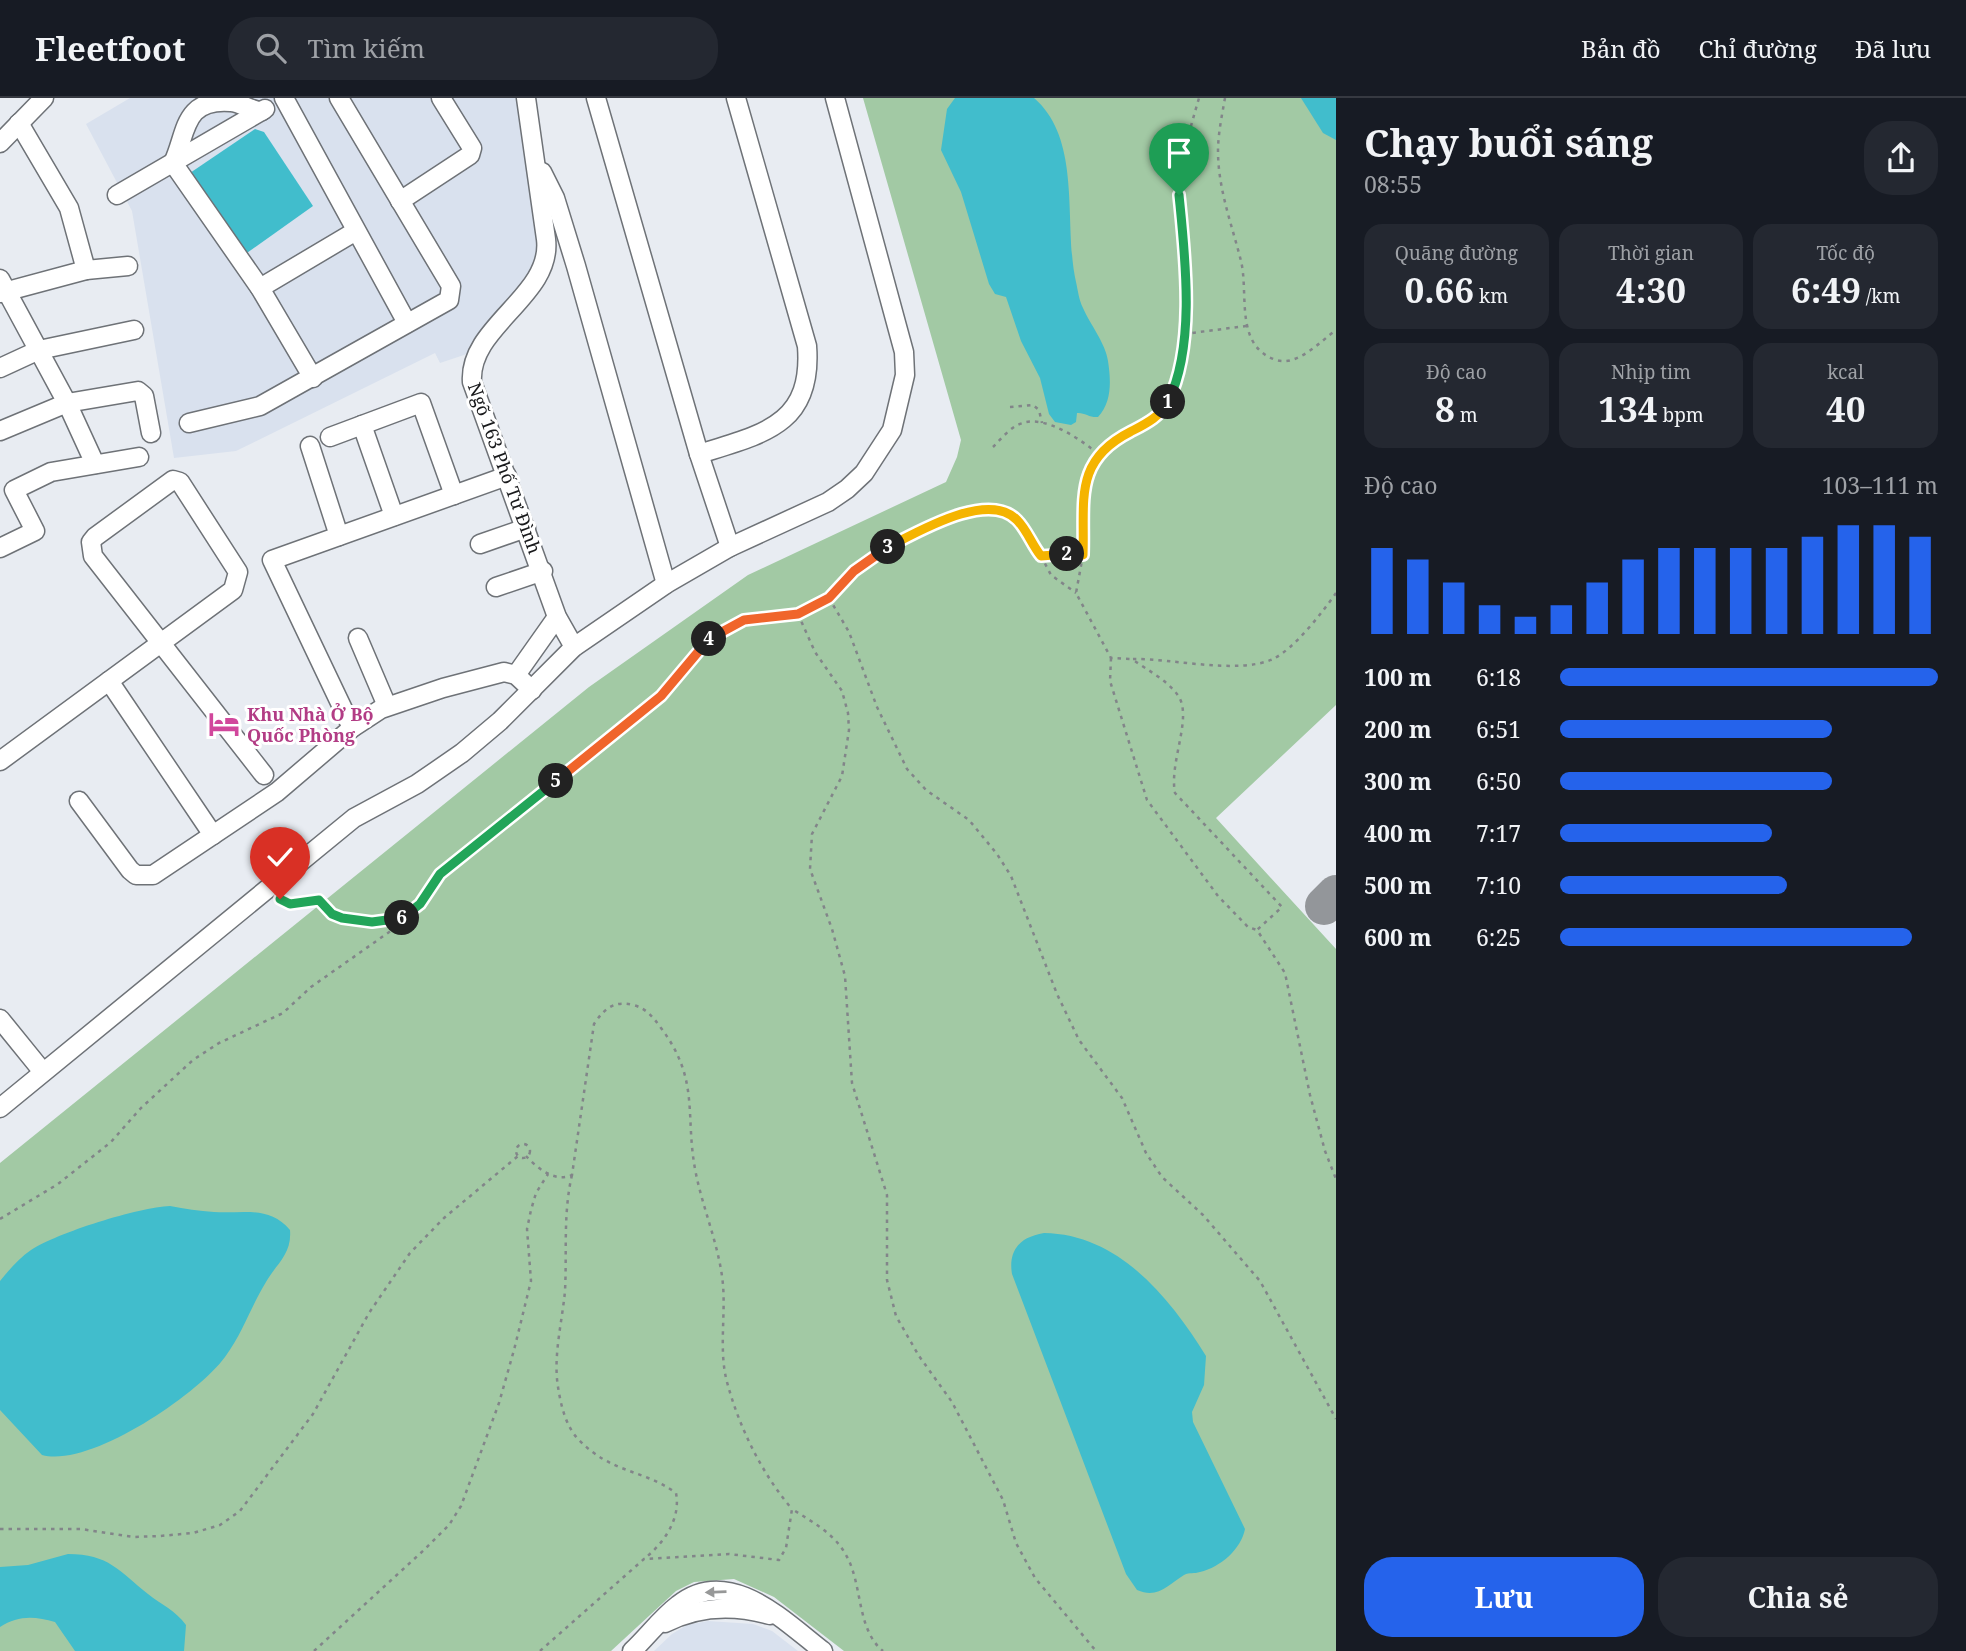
<!DOCTYPE html>
<html lang="vi">
<meta charset="utf-8">
<style>
:root{--surface:#171b24;--page:#242831;--text:#f1f3f6;--muted:#9ea1a6;--line:#363941;--accent:#2563eb}
body{margin:0;font-family:"Noto Serif",serif;background:var(--page);color:var(--text);height:100vh;display:flex;flex-direction:column;font-size:26px;white-space:nowrap}
*{box-sizing:border-box;margin:0}
p{font-size:23px;color:var(--muted)}
.icon{flex:none;width:38px;height:38px;fill:none;stroke:currentColor;stroke-width:2;stroke-linecap:round;stroke-linejoin:round}
.map{position:relative;flex:1;overflow:hidden}
.panel{display:flex;flex-direction:column;background:var(--surface);width:630px}
.panel>*{flex:none}
.pin{position:absolute;display:grid;place-items:center;width:60px;height:60px;color:#fff;margin:-72px -30px;border-radius:50% 50% 50% 0;rotate:-45deg;box-shadow:0 0 7px #0007}
.pin .icon{rotate:45deg}
.km{position:absolute;width:35px;height:35px;margin:-18px;border-radius:50%;background:#222;color:#fff;font-size:19px;line-height:35px;text-align:center}
.round{display:grid;place-items:center;flex:none;width:74px;height:74px;border-radius:28px;background:var(--page)}
.summary{display:flex;align-items:center;justify-content:space-between;height:119px;padding:0 28px}
h1{font-size:38px;font-weight:700;line-height:52px}
.stats{display:grid;grid-template-columns:repeat(3,1fr);gap:10px;height:119px;padding:7px 28px}
.stats div{display:grid;align-content:center;border-radius:18px;background:var(--page);text-align:center}
.stats b{font-size:35px;font-weight:700}
.stats small{font-size:19px;font-weight:400}
.stats p{font-size:19px}
.chart{height:196px;padding:14px 28px}
.chart p{display:flex;justify-content:space-between}
.chart svg{width:100%;height:126px;margin-top:7px;stroke:var(--accent);stroke-width:6}
.primary-button{display:flex;gap:14px;margin-top:auto;padding:14px 28px}
.primary-button a{flex:1;height:80px;border-radius:28px;background:var(--accent);color:#fff;font-size:28px;font-weight:700;line-height:80px;text-align:center}
.primary-button a+a{background:var(--page);color:var(--text)}
ul{padding:0 28px;list-style:none;font-size:23px}
li{display:grid;grid-template-columns:112px 84px 1fr;align-items:center;height:52px}
li i{height:18px;border-radius:9px;background:var(--accent)}
header{display:flex;align-items:center;gap:42px;box-sizing:border-box;height:98px;padding:0 35px;background:var(--surface);border-bottom:2px solid var(--line)}
header strong{font-size:33px}
nav{display:flex;gap:38px;margin-inline-start:auto;font-size:24px}
.search{width:490px;height:63px;background:var(--page);display:flex;align-items:center;gap:18px;box-sizing:border-box;padding:0 24px;border-radius:28px;color:var(--muted);font-size:26px}
main{display:flex;flex:1;min-height:0}
.map>svg:first-child{display:block}
.built{fill:#d9e1ee}
.green{fill:#a2c9a4}
.water{fill:#41bdcc}
.lines{fill:none;stroke-linecap:round;stroke-linejoin:round}
.taxiway{stroke:#93969a;stroke-width:38}
.minor-casing{stroke:#6e7277;stroke-width:21}
.path{stroke:#828589;stroke-width:2.5;stroke-dasharray:3.5 5;stroke-linecap:butt}
.minor{stroke:#fff;stroke-width:18}
.oneway{fill:#979898}
.split-1-casing{stroke:#fff;stroke-width:14}
.split-2-casing{stroke:#fff;stroke-width:14}
.split-3-casing{stroke:#fff;stroke-width:14}
.split-4-casing{stroke:#fff;stroke-width:14}
.split-5-casing{stroke:#fff;stroke-width:14}
.split-6-casing{stroke:#fff;stroke-width:14}
.split-7-casing{stroke:#fff;stroke-width:14}
.split-1{stroke:#22a559;stroke-width:9}
.split-2{stroke:#f5b400;stroke-width:9}
.split-3{stroke:#f5b400;stroke-width:9}
.split-4{stroke:#f0652b;stroke-width:9}
.split-5{stroke:#f0652b;stroke-width:9}
.split-6{stroke:#22a559;stroke-width:9}
.split-7{stroke:#22a559;stroke-width:9}
.labels{text-anchor:middle;dominant-baseline:central;stroke-width:6;stroke-linejoin:round;paint-order:stroke}
.street-label{font-size:18px;fill:#18191b;stroke:#fff}
.hotel-label{font-size:18px;font-weight:bold;fill:#b23c85;stroke:#fff;text-anchor:start}
</style>
<header>
<strong>Fleetfoot</strong>
<div class="search"><svg class="icon" aria-label="search" viewBox="0 0 24 24"><circle cx="10" cy="10" r="6"/><path d="M15 15l6 6"/></svg>Tìm kiếm</div>
<nav><a>Bản đồ</a><a>Chỉ đường</a><a>Đã lưu</a></nav>
</header>
<main>
<div class="map">
<svg width="1336" height="1553" viewBox="0 0 1336 1553">
<rect width="100%" height="100%" fill="#e8ecf2"/>
<g class="built">
<polygon points="130,0 519,0 542,162 476,253 440,265 435,255 236,353 174,360 132,113 86,26"/>
<polygon points="708,1523 753,1526 772,1533 798,1553 654,1553 672,1536 687,1527"/>
</g>
<polygon class="green" points="863,0 1336,0 1336,607 1216,720 1336,851 1336,1553 844,1553 774,1499 734,1481 694,1484 676,1493 611,1553 0,1553 0,1065 589,589 748,477 946,384 957,359 961,342"/>
<g class="water">
<path d="M955,0H1034C1083,42 1063,127 1076,184C1078,193 1079,202 1083,210C1090,226 1106,246 1108,263C1111,283 1112,304 1098,319C1090,320 1084,314 1077,315L1076,324L1071,327L1055,324L1049,316L1040,280L1021,243L1006,199L995,196L989,186L961,94L941,52L947,11Z"/>
<polygon points="1301,0 1336,0 1336,42 1323,35"/>
<polygon points="255,31 264,34 313,108 244,157 187,77"/>
<path d="M170,1108C185,1111 199,1113 214,1114C243,1116 269,1107 290,1132C292,1156 277,1165 266,1184C251,1208 243,1235 225,1259C197,1297 90,1370 42,1357L0,1312V1183C9,1172 19,1160 31,1152C57,1135 139,1109 170,1108Z"/>
<path d="M1044,1135C1119,1136 1170,1200 1206,1258L1204,1287L1192,1314L1193,1324L1245,1431C1241,1451 1221,1469 1200,1474C1194,1476 1190,1474 1184,1477C1168,1487 1158,1501 1137,1492L1126,1476L1012,1176C1008,1152 1020,1139 1044,1135Z"/>
<path d="M68,1456C109,1456 119,1473 148,1496C162,1507 175,1512 186,1527L184,1553H75L55,1524C35,1518 18,1517 0,1529V1469L28,1467Z"/>
</g>
<g class="lines">
<polyline class="taxiway" points="1324,808 1336,796"/>
<g class="minor-casing">
<g id="minor">
<polyline points="284,0 407,225"/>
<path d="M526,0L546,141C553,198 468,228 472,284L557,519L574,549"/>
<polyline points="596,0 699,356 730,449"/>
<path d="M262,13C251,13 242,5 231,4C182,0 187,36 173,65L260,190L313,280"/>
<polyline points="0,45 44,0"/>
<polyline points="542,74 555,100 576,168 666,486"/>
<polyline points="117,97 265,11"/>
<polyline points="400,103 470,57 472,50 441,0"/>
<polyline points="86,172 128,168"/>
<polyline points="0,181 67,305 95,366"/>
<polyline points="260,190 356,133"/>
<polyline points="0,195 86,172 69,110 19,25"/>
<polyline points="0,270 39,252 134,232"/>
<polyline points="189,325 260,308 449,202 451,188 339,0"/>
<polyline points="362,327 394,418"/>
<polyline points="0,333 67,305 138,293 144,298 151,335"/>
<polyline points="330,339 421,305 454,397"/>
<polyline points="310,348 339,438"/>
<path d="M699,356C763,336 813,327 807,248L736,0"/>
<polyline points="480,446 526,430"/>
<polyline points="0,450 35,433 14,392 51,374 139,359"/>
<polyline points="496,489 543,473"/>
<polyline points="358,540 387,608"/>
<polyline points="516,577 557,519"/>
<polyline points="109,583 213,737"/>
<polyline points="352,630 272,462 507,378"/>
<polyline points="0,663 233,492 238,474 180,384 173,382 95,439 91,444 93,458 264,677"/>
<polyline points="79,703 130,772 136,777 153,777 277,694 352,630 381,611 443,590 504,574 516,577 532,592"/>
<polyline points="0,921 43,974"/>
<polyline points="0,1010 354,720 417,686 462,655 500,623 574,549 666,486 730,449 828,404 847,391 864,375 892,332 905,277 904,254 835,0"/>
<path d="M665,1525C698,1508 735,1507 770,1517"/>
<path d="M632,1553C648,1538 661,1520 678,1507C729,1466 784,1523 823,1553"/>
</g>
</g>
<g class="path">
<path d="M1225,0C1222,17 1218,36 1218,53C1218,91 1232,127 1241,163C1249,196 1234,248 1276,262C1297,269 1321,243 1336,232"/>
<polyline points="1184,236 1246,228"/>
<polyline points="1010,309 1033,307 1039,312 1042,325"/>
<path d="M993,349C1002,340 1011,328 1023,325C1045,317 1082,342 1098,356"/>
<polyline points="1083,457 1076,495 1111,560 1131,561"/>
<polyline points="1041,458 1051,477 1076,495"/>
<path d="M1336,495C1322,515 1294,551 1273,561C1238,577 1171,560 1132,561C1147,572 1169,583 1179,599C1192,621 1169,665 1175,695L1282,809L1257,832L1285,875L1310,997L1325,1053L1336,1081"/>
<polyline points="829,500 849,534 877,609 907,671 926,692 969,722 997,756 1011,778 1057,896 1079,942 1122,1000 1146,1055 1162,1079 1203,1117 1260,1183 1336,1321"/>
<polyline points="798,516 815,554 842,593 848,615 849,632 842,678 812,736 810,771 832,831 845,878 852,985 887,1097 887,1182 896,1218 919,1258 952,1304 1003,1402 1016,1445 1035,1480 1096,1553"/>
<polyline points="1111,560 1110,583 1147,702 1218,798 1248,829 1257,832"/>
<polyline points="280,801 290,806 319,802 332,816 342,820 372,824 406,820"/>
<circle cx="523" cy="1053" r="7"/>
<path d="M526,1058C537,1070 555,1085 572,1077L594,926C604,911 614,902 633,907C646,910 653,919 661,930C701,983 684,1018 696,1076C703,1110 717,1143 722,1178C727,1213 718,1250 727,1284C739,1329 762,1376 792,1411"/>
<path d="M572,1077C563,1115 567,1154 565,1193C562,1225 553,1258 558,1289C561,1308 566,1329 579,1342C612,1376 643,1371 676,1395C681,1421 664,1445 644,1461"/>
<path d="M0,1121L58,1086L111,1044L141,1010L193,962L219,945L283,915L311,889L402,825L420,806L441,776L507,726L661,598L710,540L726,529L770,517L798,516L829,500L840,485L881,452L962,415L991,412L1008,415L1017,422L1041,458L1083,457C1084,425 1077,387 1096,358C1116,329 1160,331 1172,295C1187,246 1187,192 1184,141C1184,125 1178,110 1179,94C1181,61 1190,31 1199,0"/>
<polyline points="0,1431 81,1431 133,1439 160,1438 193,1435 220,1427 240,1413 313,1316 369,1215 410,1155 444,1120 518,1058"/>
<polyline points="314,1553 424,1452 449,1427 461,1408 499,1305 514,1252 531,1183 527,1131 531,1112 536,1095 548,1076"/>
<path d="M540,1553L644,1461L729,1456L779,1462L786,1450L792,1411C812,1424 834,1435 846,1457C863,1486 856,1531 883,1553"/>
</g>
<use href="#minor" class="minor"/>
</g>
<defs><path id="oneway-solid" d="M-6-.8H1V-3.2L6.5 0L1 3.2V.8H-6Z" transform="scale(1.75)"/></defs>
<use class="oneway" href="#oneway-solid" transform="translate(716 1494) rotate(178)"/>
<g class="lines">
<g class="split-1-casing">
<path id="split-1" d="M1168,304C1196,247 1185,158 1179,97"/>
</g>
<g class="split-2-casing">
<path id="split-2" d="M1067,456L1083,457C1085,403 1073,363 1130,334C1145,326 1160,319 1168,304"/>
</g>
<g class="split-3-casing">
<path id="split-3" d="M888,449C918,434 988,392 1017,422C1027,432 1032,447 1041,458L1067,456"/>
</g>
<g class="split-4-casing">
<polyline id="split-4" points="709,541 744,522 798,516 829,500 854,473 888,449"/>
</g>
<g class="split-5-casing">
<polyline id="split-5" points="556,683 661,598 709,541"/>
</g>
<g class="split-6-casing">
<polyline id="split-6" points="402,820 420,806 440,776 556,683"/>
</g>
<g class="split-7-casing">
<polyline id="split-7" points="280,801 290,806 319,802 332,816 342,820 372,824 402,820"/>
</g>
<use href="#split-1" class="split-1"/>
<use href="#split-2" class="split-2"/>
<use href="#split-3" class="split-3"/>
<use href="#split-4" class="split-4"/>
<use href="#split-5" class="split-5"/>
<use href="#split-6" class="split-6"/>
<use href="#split-7" class="split-7"/>
</g>
<defs>
<g id="hotel-bare" transform="scale(2.415)"><path d="M-6-4.5h1.5V1H6V5H4.5V3h-9V5H-6ZM-4 0a1.8 1.8 0 1 1 3.6 0ZM.5 0V-2.5h3Q6-2.5 6 0Z" fill="#d1479c" stroke="#fff" stroke-width="2.5" paint-order="stroke"/></g>
</defs>
<g fill-rule="evenodd">
<use href="#hotel-bare" x="224" y="626"/>
</g>
<g class="labels">
<g class="street-label">
<text transform="translate(505 370) rotate(70)">Ngõ 163 Phố Tư Đình</text>
</g>
<g class="hotel-label">
<text x="247" y="616">Khu Nhà Ở Bộ<tspan x="247" dy="21">Quốc Phòng</tspan></text>
</g>
</g>
</svg>
<div class="pin" style="left:1179px;top:97px;background:#1e9e55"><svg class="icon" aria-label="arrive" viewBox="0 0 24 24"><path d="M6 21V4h12l-3 4 3 4H6"/></svg></div>
<div class="pin" style="left:280px;top:801px;background:#d93025"><svg class="icon" aria-label="check" viewBox="0 0 24 24"><path d="M5 12l5 5 9-10"/></svg></div>
<b class="km" style="left:1168px;top:304px">1</b>
<b class="km" style="left:1067px;top:456px">2</b>
<b class="km" style="left:888px;top:449px">3</b>
<b class="km" style="left:709px;top:541px">4</b>
<b class="km" style="left:556px;top:683px">5</b>
<b class="km" style="left:402px;top:820px">6</b>
</div>
<section class="panel">
<div class="summary"><div><h1>Chạy buổi sáng</h1><p>08:55</p></div><a class="round"><svg class="icon" aria-label="share" viewBox="0 0 24 24"><path d="M12 15V3M7 8l5-5 5 5M5 13v7h14v-7"/></svg></a></div>
<div class="stats">
<div><p>Quãng đường</p><b>0.66<small> km</small></b></div>
<div><p>Thời gian</p><b>4:30</b></div>
<div><p>Tốc độ</p><b>6:49<small> /km</small></b></div>
</div>
<div class="stats">
<div><p>Độ cao</p><b>8<small> m</small></b></div>
<div><p>Nhịp tim</p><b>134<small> bpm</small></b></div>
<div><p>kcal</p><b>40</b></div>
</div>
<div class="chart"><p><span>Độ cao</span>103–111 m</p>
<svg viewBox="0 0 160 44" preserveAspectRatio="none"><path d="M5 44V14M15 44V18M25 44V26M35 44V34M45 44V38M55 44V34M65 44V26M75 44V18M85 44V14M95 44V14M105 44V14M115 44V14M125 44V10M135 44V6M145 44V6M155 44V10"/></svg>
</div>
<ul>
<li><b>100 m</b>6:18<i style="width:100%"></i></li>
<li><b>200 m</b>6:51<i style="width:72%"></i></li>
<li><b>300 m</b>6:50<i style="width:72%"></i></li>
<li><b>400 m</b>7:17<i style="width:56%"></i></li>
<li><b>500 m</b>7:10<i style="width:60%"></i></li>
<li><b>600 m</b>6:25<i style="width:93%"></i></li>
</ul>
<div class="primary-button"><a>Lưu</a><a>Chia sẻ</a></div>
</section>
</main>
